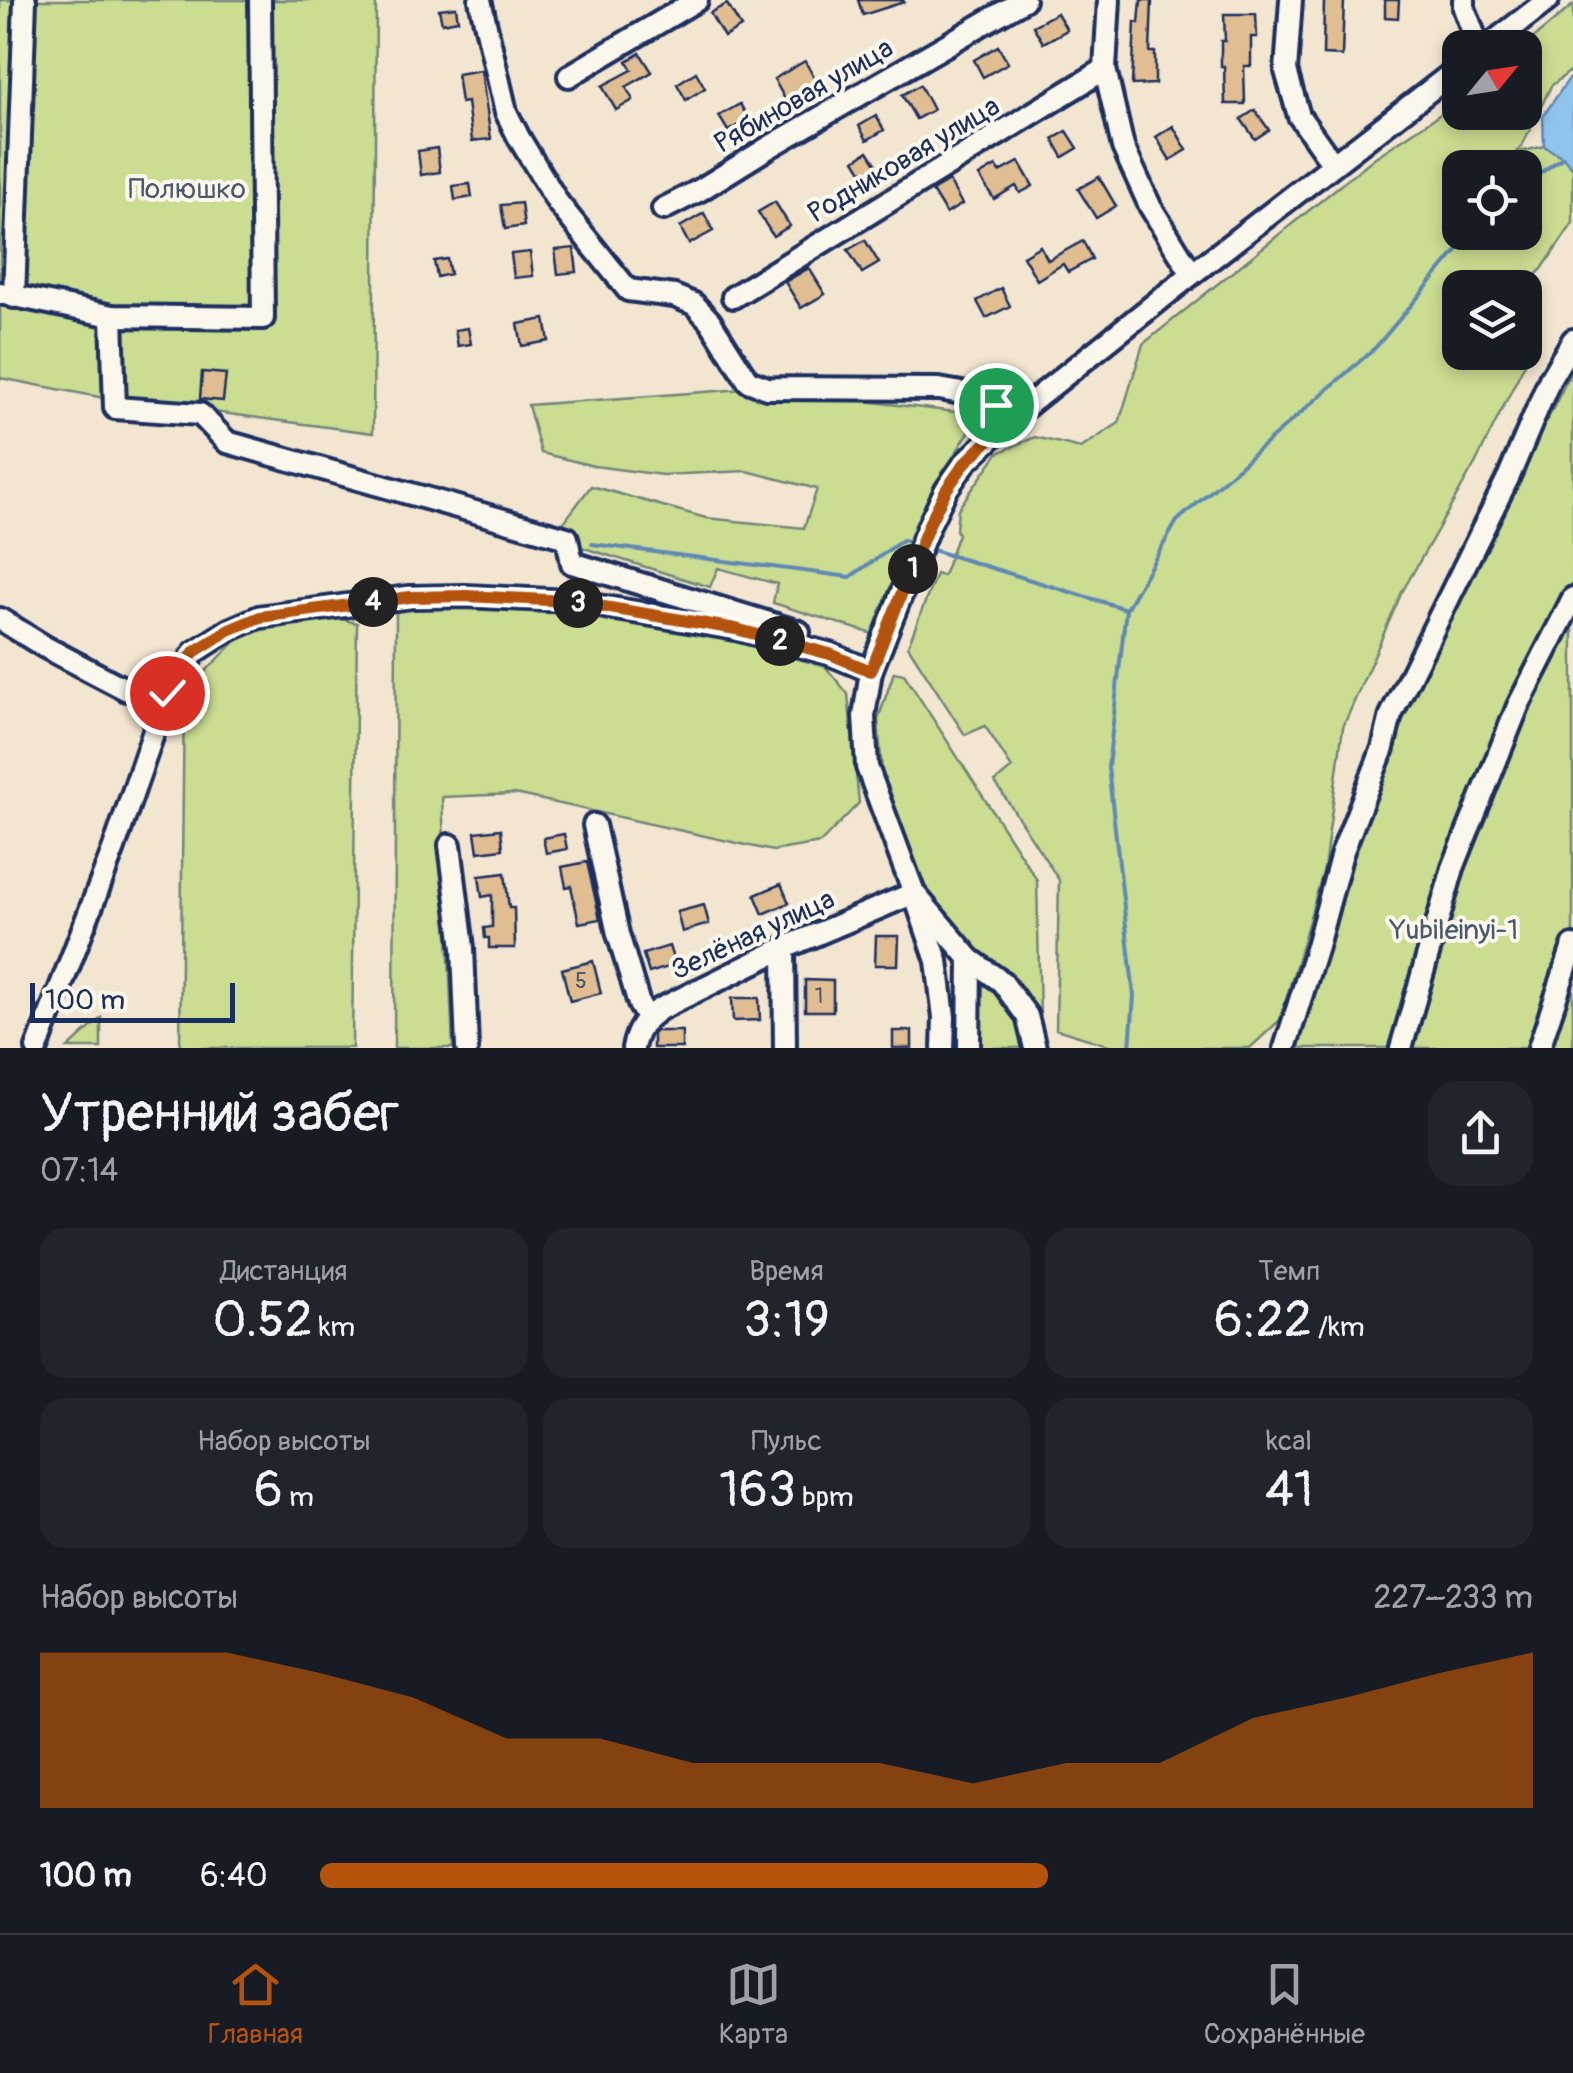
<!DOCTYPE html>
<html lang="ru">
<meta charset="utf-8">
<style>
:root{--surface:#171b24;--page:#20242c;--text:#f1f3f6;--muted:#9ea1a6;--line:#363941;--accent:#b45309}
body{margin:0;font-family:Pangolin,sans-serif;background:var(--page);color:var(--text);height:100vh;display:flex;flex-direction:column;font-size:38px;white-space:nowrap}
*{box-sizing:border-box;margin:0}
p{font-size:32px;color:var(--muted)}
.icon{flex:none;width:55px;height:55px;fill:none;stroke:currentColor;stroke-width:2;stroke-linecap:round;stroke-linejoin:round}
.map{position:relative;height:1048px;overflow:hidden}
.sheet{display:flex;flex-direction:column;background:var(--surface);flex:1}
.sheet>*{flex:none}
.needle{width:65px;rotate:60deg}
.controls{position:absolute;left:1442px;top:30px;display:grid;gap:20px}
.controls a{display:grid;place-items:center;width:100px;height:100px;border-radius:20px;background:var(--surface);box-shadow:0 5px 15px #0003;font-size:50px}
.scale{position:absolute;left:30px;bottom:25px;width:205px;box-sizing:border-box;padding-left:10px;border:5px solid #1b2f5e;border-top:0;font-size:28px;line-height:35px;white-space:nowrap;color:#1b2f5e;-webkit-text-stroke:8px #fbf7ec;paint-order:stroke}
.pin{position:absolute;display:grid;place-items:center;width:85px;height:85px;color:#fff;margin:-42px;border:5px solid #fff;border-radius:50%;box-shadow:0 2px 10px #0007}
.km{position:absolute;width:50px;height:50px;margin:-25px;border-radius:50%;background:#222;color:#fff;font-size:28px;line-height:50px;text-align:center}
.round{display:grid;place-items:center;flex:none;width:105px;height:105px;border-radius:30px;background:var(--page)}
.headline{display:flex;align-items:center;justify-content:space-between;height:170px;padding:0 40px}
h1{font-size:55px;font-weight:600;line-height:75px}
.stats{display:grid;grid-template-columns:repeat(3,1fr);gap:15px;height:170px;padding:10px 40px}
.stats div{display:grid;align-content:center;border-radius:25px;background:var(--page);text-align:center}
.stats b{font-size:50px;font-weight:600}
.stats small{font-size:28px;font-weight:400}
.stats p{font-size:28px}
.chart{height:280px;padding:20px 40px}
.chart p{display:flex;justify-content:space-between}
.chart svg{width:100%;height:180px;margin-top:10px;fill:var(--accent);opacity:.7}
ul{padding:0 40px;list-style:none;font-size:32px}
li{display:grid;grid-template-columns:160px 120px 1fr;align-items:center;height:75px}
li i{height:25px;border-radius:12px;background:var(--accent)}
.tab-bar{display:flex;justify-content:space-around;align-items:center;height:140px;border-top:2px solid var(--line);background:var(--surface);font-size:28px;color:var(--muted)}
.tab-bar a{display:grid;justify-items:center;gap:5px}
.tab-bar .selected{color:var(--accent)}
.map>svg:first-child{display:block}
.green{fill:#cadd91;stroke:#728678;stroke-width:2.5;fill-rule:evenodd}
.water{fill:#90c4ed;stroke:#6188b4;stroke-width:2.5}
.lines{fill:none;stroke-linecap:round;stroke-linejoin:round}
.stream{stroke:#6188b4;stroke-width:4}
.building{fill:#e0be92;stroke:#1b2f5e;stroke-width:2.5}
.minor-casing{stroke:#1b2f5e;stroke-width:28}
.minor{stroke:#fbf7ec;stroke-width:20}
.route-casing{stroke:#fff;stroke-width:20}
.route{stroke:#b45309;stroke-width:12}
.labels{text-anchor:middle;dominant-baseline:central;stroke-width:8;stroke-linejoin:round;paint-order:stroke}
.number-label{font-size:22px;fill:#4c536b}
.street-label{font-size:28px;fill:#1b2f5e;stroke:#fbf7ec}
.park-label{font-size:28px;fill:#475a6b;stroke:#fbf7ec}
</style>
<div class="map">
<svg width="1573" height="1048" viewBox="0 0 1573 1048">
<rect width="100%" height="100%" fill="#f3e6d1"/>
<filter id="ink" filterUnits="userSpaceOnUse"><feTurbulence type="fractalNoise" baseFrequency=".01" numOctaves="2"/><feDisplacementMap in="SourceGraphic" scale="20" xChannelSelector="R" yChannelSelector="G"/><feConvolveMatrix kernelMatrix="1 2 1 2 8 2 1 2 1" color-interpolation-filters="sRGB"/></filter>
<g filter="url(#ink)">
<g class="green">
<polygon points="0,0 376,0 373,433 99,397 0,378"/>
<path d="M1573,5V69L1551,86L1522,146L1516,153L1544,146L1563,157L1573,168V223L1542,269L1523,287L1460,288V352H1525V333L1536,341L1476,462L1401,594L1343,727L1324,869L1280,1020L1250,1048H1112L1111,1046L1056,1029L1059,880L995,782L1012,768L985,726L965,735L908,646L936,574L943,576L958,534L956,530L958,509L998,453L1035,437L1081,448L1119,423L1143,344L1374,158L1460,101V112H1525V48L1523,47ZM1460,168H1525V232H1460Z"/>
<polygon points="1573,368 1573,1048 1296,1048 1391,734"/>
<polygon points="758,388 980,415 935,485 876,635 773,603 777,584 718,568 710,587 552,538 591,486 706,518 804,528 817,489 747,471 662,475 594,466 541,453 528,405"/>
<polygon points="420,598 590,612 743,639 824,665 848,694 859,803 820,843 773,851 515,794 442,797 453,1048 394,1048 396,612"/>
<polygon points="274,603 357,623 352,1048 180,1048 184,693"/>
<polygon points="894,672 904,674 1037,880 1040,1019 1007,972 974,948 925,890 882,772 878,720"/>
<polygon points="976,971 1020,1016 1030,1048 976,1048"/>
<polygon points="101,1018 101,1048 68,1048"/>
</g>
<polygon class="water" points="1573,77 1573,168 1563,157 1544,146 1543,116 1568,80"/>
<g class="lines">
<g class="stream">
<polyline points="1525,184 1563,157"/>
<polyline points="592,544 850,577 903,540 912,543"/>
<polyline points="926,548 1126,609 1177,521 1376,347 1473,232"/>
<polyline points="1126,609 1108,767 1134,996 1130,1048"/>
</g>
</g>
<g class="building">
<polygon points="858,0 903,0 904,2 863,15"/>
<polygon points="1141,0 1152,0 1150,52 1155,52 1155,84 1132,85 1135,22 1139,23"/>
<polygon points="1324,0 1344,0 1342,56 1323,55"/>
<polygon points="1385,0 1399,0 1398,18 1385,17"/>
<polygon points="727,4 741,27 724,37 710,13"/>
<polygon points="456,7 458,20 442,23 439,9"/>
<polygon points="1057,13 1067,30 1043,43 1033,26"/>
<polygon points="1224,14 1256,14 1257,37 1251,37 1251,66 1244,66 1245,104 1225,104 1224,66 1221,66 1221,41 1225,41"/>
<polygon points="998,46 1008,63 983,77 974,60"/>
<polygon points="640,53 652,72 626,87 633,100 616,110 602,86 632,70 627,61"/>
<polygon points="805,61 817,83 786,101 774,79"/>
<polygon points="481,70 491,139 472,141 467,102 461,103 457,74"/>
<polygon points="696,72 705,88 686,100 677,84"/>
<polygon points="920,85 933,110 916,119 902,95"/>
<polygon points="740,104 749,119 728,131 719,116"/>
<polygon points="1255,110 1269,130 1255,139 1241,119"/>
<polygon points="876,116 884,130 867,140 859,126"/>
<polygon points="949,124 957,136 941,147 932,136"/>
<polygon points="1173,126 1187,150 1170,160 1156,137"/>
<polygon points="1067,131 1078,148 1063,157 1053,139"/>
<polygon points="437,148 440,172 421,175 418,151"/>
<polygon points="868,151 879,168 865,176 855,160"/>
<polygon points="1019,162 1033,186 1020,193 1016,186 994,199 979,176 996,166 1000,172"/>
<polygon points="1099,177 1116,206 1096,218 1078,189"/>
<polygon points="949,181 962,204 946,214 932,191"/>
<polygon points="470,184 472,197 455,200 453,186"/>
<polygon points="775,202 790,226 773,236 758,212"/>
<polygon points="521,203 524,226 505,229 501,205"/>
<polygon points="704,213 713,231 689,244 680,227"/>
<polygon points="865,240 879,263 862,273 848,250"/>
<polygon points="1083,241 1092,259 1068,272 1063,264 1037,280 1023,256 1040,246 1048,260"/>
<polygon points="574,248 577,272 558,274 555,250"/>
<polygon points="530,252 533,276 514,278 511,254"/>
<polygon points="447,259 450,274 437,277 434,261"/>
<polygon points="809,268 825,294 801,308 785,282"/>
<polygon points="1001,288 1010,306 986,318 977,301"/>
<polygon points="545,319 549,341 522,346 518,324"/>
<polygon points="468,328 471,344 458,346 455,330"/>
<polygon points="202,372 226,374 223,401 200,399"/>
<polygon points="501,829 503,849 478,852 475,832"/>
<polygon points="564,834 567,849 546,853 543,838"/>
<polygon points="587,862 600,919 579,923 571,886 566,887 562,867"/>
<polygon points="505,873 509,908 514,908 515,948 489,948 489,938 485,938 484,928 492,927 492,895 482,897 479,876"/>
<polygon points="781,884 789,903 763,914 755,895"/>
<polygon points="704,905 709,924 682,932 677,912"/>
<polygon points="876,936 899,936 898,965 875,965"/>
<polygon points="669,946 675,965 649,973 643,954"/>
<polygon points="593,961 601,993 570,1001 562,969"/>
<polygon points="805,980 833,981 833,1011 805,1011"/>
<polygon points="732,998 759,998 760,1020 733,1021"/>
<polygon points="656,1031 682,1031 682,1048 653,1048 653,1034"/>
<rect x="893" y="1031" width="19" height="17"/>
</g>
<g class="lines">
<g class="minor-casing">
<g id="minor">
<polyline points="480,0 506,112 519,138 558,203 628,290 674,296 694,304 710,321 748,381 767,388 939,389 973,395 996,405 1013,417"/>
<polyline points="1109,0 1105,69 1123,147 1150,206 1192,274"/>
<polyline points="1291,0 1286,71 1299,116 1333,164"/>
<polyline points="1464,0 1464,8 1479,48"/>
<polyline points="1486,48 1548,0"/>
<polyline points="569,76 697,0"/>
<polyline points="663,209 700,190 766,149 1024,0"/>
<polyline points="0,293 112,316 263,318 260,0"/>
<polyline points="14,297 25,0"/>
<polyline points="733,297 1105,69"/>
<polyline points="112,316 115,408 200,414 227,442 567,538 572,563 799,632"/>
<polyline points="0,619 45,647 127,690 167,693"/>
<polyline points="594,825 618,934 639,1004 647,1018"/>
<polyline points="450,845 463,948 467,1048"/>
<polyline points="918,905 937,961 944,1017 943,1048"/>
<polyline points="784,948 785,1048"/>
<polyline points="37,1048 114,848 167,693 195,652 229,630 259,617 410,597 465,596 569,601 736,629 830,654 871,671"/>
<path d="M633,1048C637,1029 644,1020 660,1009L784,948L914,893"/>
<polyline points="969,1048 970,959"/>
<polyline points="1035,1048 1027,1016 1002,982 970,959 914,893 867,767 864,716 871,671 929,525 946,490 965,463 1013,417 1192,274 1460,67"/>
<polyline points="1285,1048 1317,946 1342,853 1383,748 1391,715 1509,476 1550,379 1573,340"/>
<polyline points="1401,1048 1453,868 1518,706 1573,598"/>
<polyline points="1539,1048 1573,946"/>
</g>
</g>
<use href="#minor" class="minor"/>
</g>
</g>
<g class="lines" filter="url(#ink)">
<g class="route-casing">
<polyline id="route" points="167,693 194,652 229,630 260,617 410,597 466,596 568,601 736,629 830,654 871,671 929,524 946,490 965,463 1013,417 996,405"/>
</g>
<use href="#route" class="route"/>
</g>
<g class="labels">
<g class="number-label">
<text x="581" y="981">5</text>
<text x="819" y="996">1</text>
</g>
<g class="street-label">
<text transform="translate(804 96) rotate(-30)">Рябиновая улица</text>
<text transform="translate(904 160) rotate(-31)">Родниковая улица</text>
<text transform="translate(753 935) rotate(-25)">Зелёная улица</text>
</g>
<g class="park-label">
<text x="187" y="189">Полюшко</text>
<text x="1454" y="930">Yubileinyi-1</text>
</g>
</g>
</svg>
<div class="controls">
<a><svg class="needle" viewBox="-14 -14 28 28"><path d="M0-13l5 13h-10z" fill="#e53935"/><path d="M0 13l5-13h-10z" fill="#9ea1a6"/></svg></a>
<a><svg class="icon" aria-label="locate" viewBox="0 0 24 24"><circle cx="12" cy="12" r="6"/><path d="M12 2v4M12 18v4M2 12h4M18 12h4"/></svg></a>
<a><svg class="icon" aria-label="layers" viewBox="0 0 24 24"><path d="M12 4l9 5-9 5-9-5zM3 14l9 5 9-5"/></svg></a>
</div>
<div class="scale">100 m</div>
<div class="pin" style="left:996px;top:405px;background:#1e9e55"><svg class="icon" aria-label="arrive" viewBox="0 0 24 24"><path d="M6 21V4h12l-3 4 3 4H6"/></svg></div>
<div class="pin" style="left:167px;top:693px;background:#d93025"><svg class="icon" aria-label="check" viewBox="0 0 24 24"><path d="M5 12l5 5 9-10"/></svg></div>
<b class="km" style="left:913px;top:569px">1</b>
<b class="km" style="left:780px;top:641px">2</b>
<b class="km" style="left:578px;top:603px">3</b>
<b class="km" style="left:373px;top:602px">4</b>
</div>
<section class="sheet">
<div class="headline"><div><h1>Утренний забег</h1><p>07:14</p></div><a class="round"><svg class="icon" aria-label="share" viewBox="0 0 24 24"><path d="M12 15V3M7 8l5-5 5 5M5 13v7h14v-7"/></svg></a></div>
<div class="stats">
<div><p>Дистанция</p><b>0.52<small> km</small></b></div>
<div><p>Время</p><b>3:19</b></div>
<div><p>Темп</p><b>6:22<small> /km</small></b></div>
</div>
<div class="stats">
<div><p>Набор высоты</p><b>6<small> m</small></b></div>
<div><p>Пульс</p><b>163<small> bpm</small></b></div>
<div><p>kcal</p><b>41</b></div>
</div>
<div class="chart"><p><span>Набор высоты</span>227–233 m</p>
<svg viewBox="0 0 160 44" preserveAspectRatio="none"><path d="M0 44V6L10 6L20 6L30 11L40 17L50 27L60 27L70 33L80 33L90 33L100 38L110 33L120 33L130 22L140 17L150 11L160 6V44z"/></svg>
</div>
<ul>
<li><b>100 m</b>6:40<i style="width:60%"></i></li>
</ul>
</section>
<nav class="tab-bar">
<a class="selected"><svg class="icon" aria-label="home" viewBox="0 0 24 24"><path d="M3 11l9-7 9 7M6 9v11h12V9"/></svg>Главная</a>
<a><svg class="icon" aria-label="map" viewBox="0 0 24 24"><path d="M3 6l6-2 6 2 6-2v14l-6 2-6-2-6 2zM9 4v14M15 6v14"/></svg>Карта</a>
<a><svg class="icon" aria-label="saved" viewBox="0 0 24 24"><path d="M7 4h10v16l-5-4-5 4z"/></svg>Сохранённые</a>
</nav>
